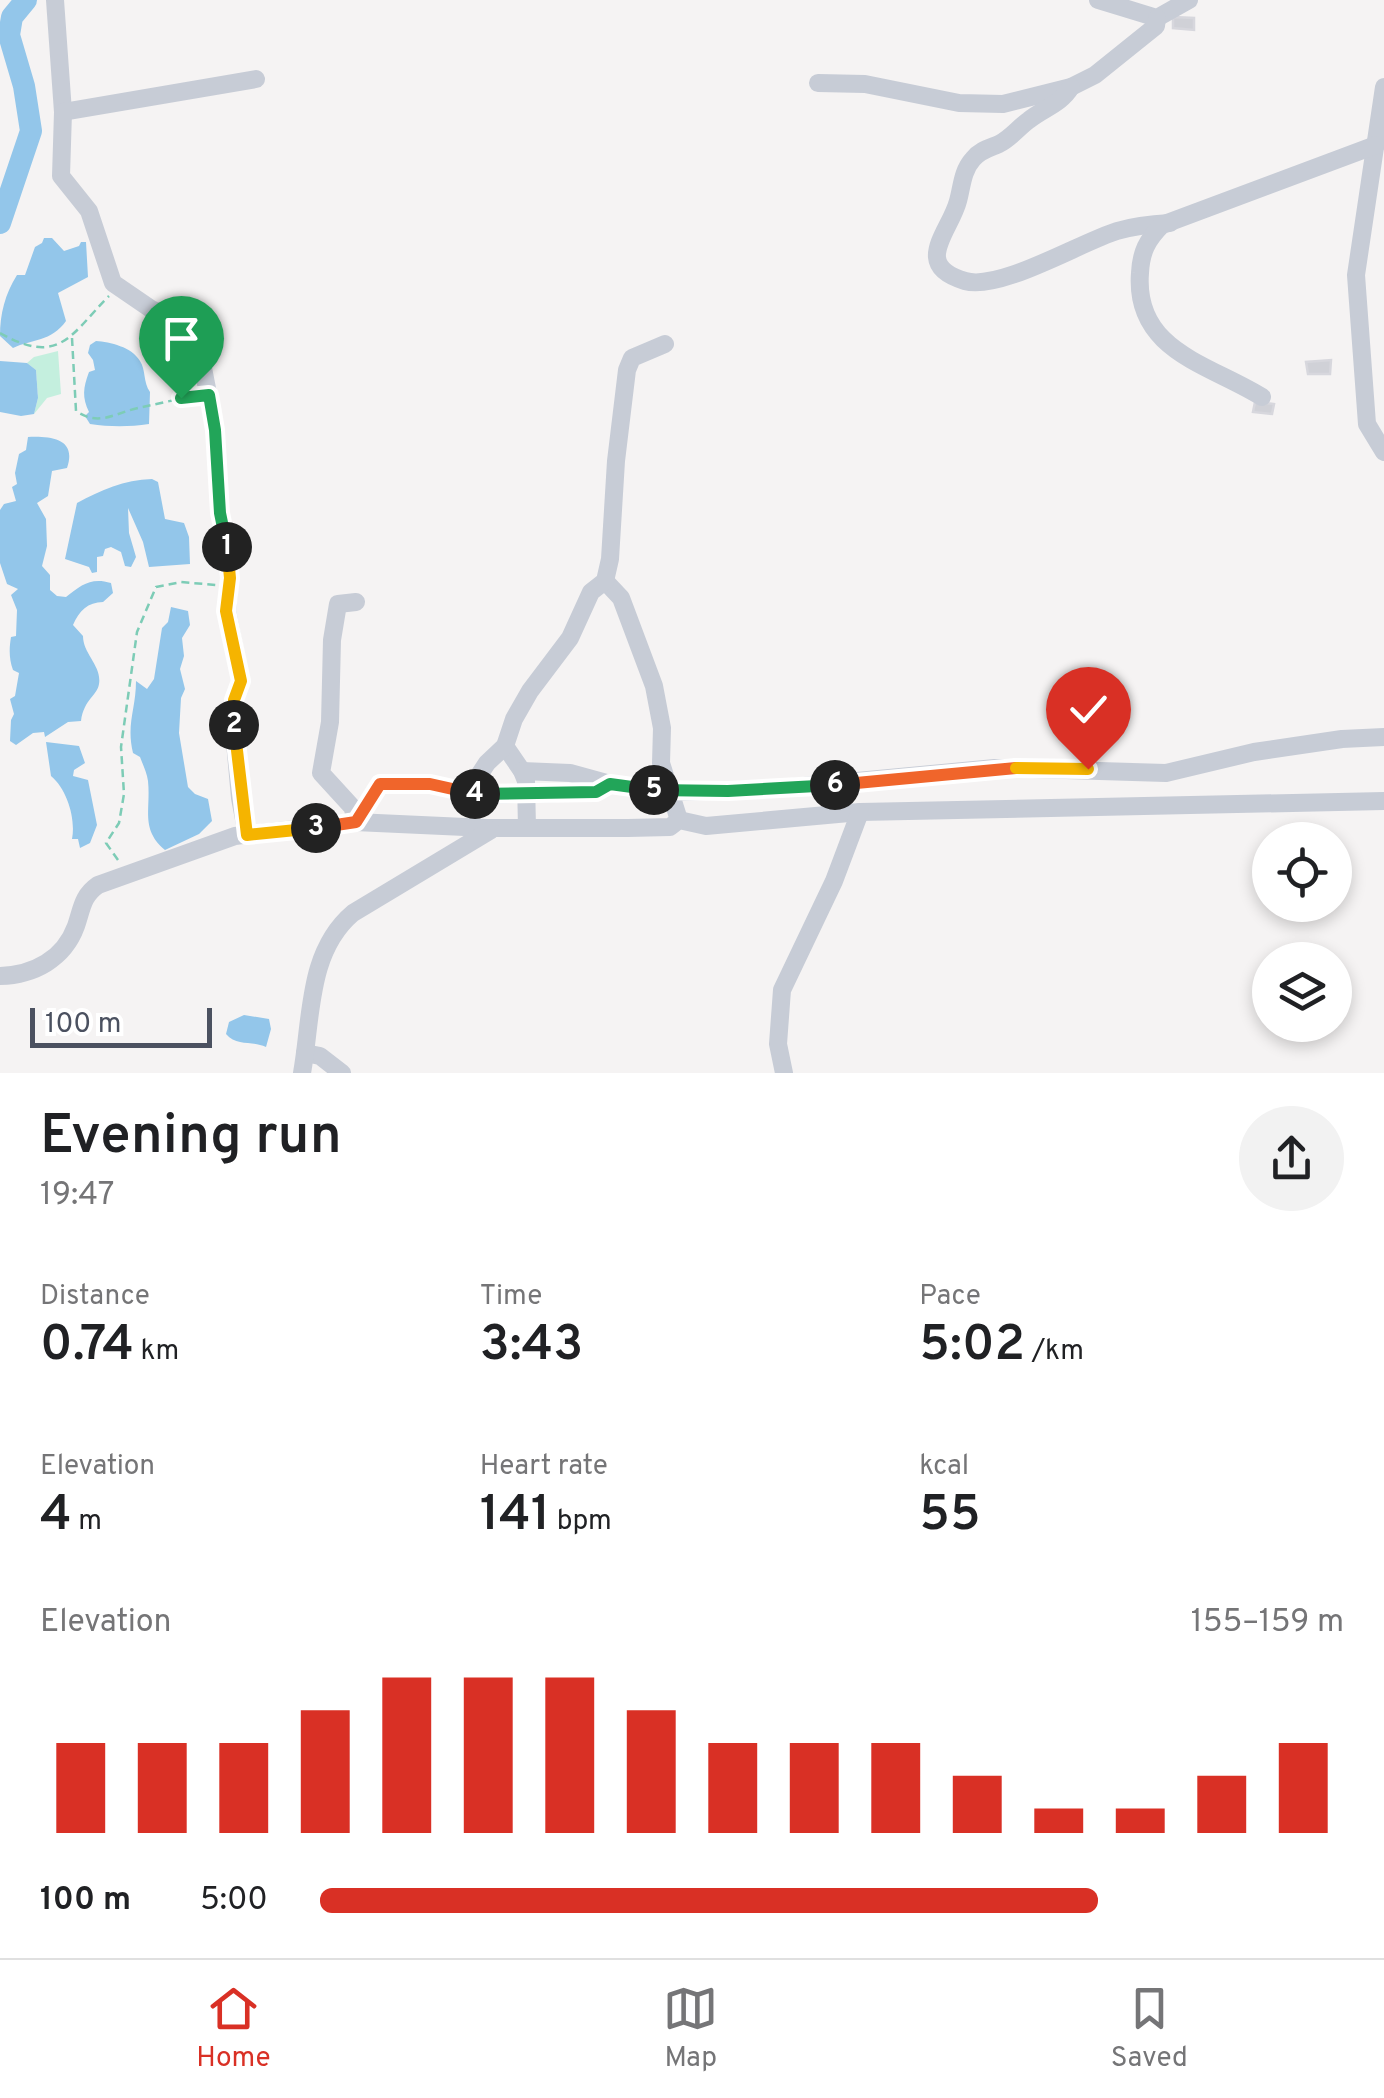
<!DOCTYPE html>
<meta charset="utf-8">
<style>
:root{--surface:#fff;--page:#f2f2f2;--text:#202124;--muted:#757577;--line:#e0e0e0;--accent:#d93025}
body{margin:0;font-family:Overpass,sans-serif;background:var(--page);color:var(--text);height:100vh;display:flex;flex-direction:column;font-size:38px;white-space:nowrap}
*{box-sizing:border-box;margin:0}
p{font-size:32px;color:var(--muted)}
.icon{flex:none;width:55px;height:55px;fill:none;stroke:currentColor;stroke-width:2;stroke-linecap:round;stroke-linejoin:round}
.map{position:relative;height:1073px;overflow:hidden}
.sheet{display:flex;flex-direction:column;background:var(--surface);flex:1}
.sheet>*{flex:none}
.controls{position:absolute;left:1252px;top:822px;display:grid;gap:20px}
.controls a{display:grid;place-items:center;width:100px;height:100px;border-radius:50%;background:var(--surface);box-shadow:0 5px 15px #0003;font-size:50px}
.scale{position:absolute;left:30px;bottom:25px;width:182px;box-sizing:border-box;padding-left:10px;border:5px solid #4b5160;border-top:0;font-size:28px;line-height:35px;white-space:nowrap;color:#4b5160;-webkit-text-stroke:8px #fff;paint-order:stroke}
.pin{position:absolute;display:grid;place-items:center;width:85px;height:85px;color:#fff;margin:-102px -42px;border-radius:50% 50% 50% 0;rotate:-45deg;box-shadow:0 0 10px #0007}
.pin .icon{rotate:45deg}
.km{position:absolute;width:50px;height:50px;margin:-25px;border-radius:50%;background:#222;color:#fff;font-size:28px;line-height:50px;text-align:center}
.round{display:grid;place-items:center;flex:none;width:105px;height:105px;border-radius:52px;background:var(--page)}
.overview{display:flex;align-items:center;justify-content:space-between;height:170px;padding:0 40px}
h1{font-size:55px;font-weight:600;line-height:75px}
.metrics{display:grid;grid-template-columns:repeat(3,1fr);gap:15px;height:170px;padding:10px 40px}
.metrics div{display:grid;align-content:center}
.metrics b{font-size:50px;font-weight:600}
.metrics small{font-size:28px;font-weight:400}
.metrics p{font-size:28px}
.chart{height:280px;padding:20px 40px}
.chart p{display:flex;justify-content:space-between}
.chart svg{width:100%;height:180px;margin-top:10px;stroke:var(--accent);stroke-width:6}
ul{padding:0 40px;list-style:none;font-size:32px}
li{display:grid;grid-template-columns:160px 120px 1fr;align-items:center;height:75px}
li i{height:25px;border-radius:12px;background:var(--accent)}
.tab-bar{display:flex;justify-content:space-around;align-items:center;height:140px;border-top:2px solid var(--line);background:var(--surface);font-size:28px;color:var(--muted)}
.tab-bar a{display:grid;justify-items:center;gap:5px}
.tab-bar .selected{color:var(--accent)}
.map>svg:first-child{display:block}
.green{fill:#c4efde}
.water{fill:#93c6ea}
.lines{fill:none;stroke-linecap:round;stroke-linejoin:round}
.river{stroke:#93c6ea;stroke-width:22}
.building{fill:#d0d1d7;stroke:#d7d7dd;stroke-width:2.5}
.path{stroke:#7dccb6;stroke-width:2.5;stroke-dasharray:8 5;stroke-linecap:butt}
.minor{stroke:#c7ccd6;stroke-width:18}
.split-1-casing{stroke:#fff;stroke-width:20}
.split-2-casing{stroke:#fff;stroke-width:20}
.split-3-casing{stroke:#fff;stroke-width:20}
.split-4-casing{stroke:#fff;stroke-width:20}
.split-5-casing{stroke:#fff;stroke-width:20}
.split-6-casing{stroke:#fff;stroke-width:20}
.split-7-casing{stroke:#fff;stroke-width:20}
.split-8-casing{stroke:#fff;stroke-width:20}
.split-1{stroke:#22a559;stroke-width:12}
.split-2{stroke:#f5b400;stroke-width:12}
.split-3{stroke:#f5b400;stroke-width:12}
.split-4{stroke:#f0652b;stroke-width:12}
.split-5{stroke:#22a559;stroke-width:12}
.split-6{stroke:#22a559;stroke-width:12}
.split-7{stroke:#f0652b;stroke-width:12}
.split-8{stroke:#f5b400;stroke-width:12}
</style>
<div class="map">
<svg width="1384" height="1073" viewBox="0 0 1384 1073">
<rect width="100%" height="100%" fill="#f5f3f3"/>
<polygon class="green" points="58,351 61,394 47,398 34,414 38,398 36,370 27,363 34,357"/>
<g class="water">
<path d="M44,238H52L64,251L79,246L81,242H86L88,277L58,293L66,321C51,342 32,339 13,348L0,336C0,314 5,294 17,275H25L35,247L42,243Z"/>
<path d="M96,341C110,342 132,347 140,361C146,370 143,382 150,392L149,424C129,427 110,427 90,424L85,416L89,412C82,397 83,388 89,372L95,370L93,360L88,353L90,345Z"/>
<polygon points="0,361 27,363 36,370 38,398 34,414 21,416 0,412"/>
<path d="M28,437C52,436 77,439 67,468L52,471L48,496L37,503L46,519L47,546L42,566L50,575V590L57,596L66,597C81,585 91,577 111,583L113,593L103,602C88,602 79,611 73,625L83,636C83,654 102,666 99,684C97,696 84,699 81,721L68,722L45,737L44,732L33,733L16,745L10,741L11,720L14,714L10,699L15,696L19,673L13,670C9,659 9,649 11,637L16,636L17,610L11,595L18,589L7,584L0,563V510L4,504L16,501L12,487L17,484L15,473L19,454L26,450Z"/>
<path d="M152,479L158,482L165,519L184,523L189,537L190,564L149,567L143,542L128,508L129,533L136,557L131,567L125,566L121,552L111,547L105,549L103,556L97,557V572L92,573L89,567L65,559L77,503C101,490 124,480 152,479Z"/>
<path d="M171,607L188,611L190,625L182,638L184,656L180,669L185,689L181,698L179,733L188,787L195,794L208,799L212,821L199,834L165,850C140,829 151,809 148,781C147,773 143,765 140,757L133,753C126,724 136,709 136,681L147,689L154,679L162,628L168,622Z"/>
<path d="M46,742L79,746L85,763L74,770L73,776L88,780L97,825L90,843L80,848L78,839H72C76,819 67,789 51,776Z"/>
<path d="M244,1015L269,1019L271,1029L266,1047C252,1040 237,1047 226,1034L229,1022Z"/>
</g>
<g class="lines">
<polyline class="river" points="0,223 31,131 24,86 9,35 12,17 26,0"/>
</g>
<g class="building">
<polygon points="1173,17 1194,18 1194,30 1173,28"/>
<polygon points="1331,360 1330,374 1308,374 1306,362"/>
<polygon points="1255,402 1274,404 1272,414 1253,412"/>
</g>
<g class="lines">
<g class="path">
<path d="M0,333C60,367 71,334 109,296"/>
<path d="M72,338L76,411C99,427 115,413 138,408C157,404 177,399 196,396"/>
<polyline points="118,860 106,843 119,823 124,794 121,747 137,632 156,587 181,582 216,585"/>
</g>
<g class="minor">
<polyline points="55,0 63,112 61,176 89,211 113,283 151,309 174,319 192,344 203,368 215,430 220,513 230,578 227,611 241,681 234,700 233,720 240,798 247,835"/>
<polyline points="1098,0 1157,18 1189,0"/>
<polyline points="818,83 865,84 959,103 1003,104 1071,87 1095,75 1156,26 1157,18"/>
<path d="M1071,87C1061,104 1044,108 1029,120C1019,127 1011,138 999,144C990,148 980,150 973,159C962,171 962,187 958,201C950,232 911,265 965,281C1000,291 1079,243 1117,231C1134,226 1152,224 1170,223"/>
<polyline points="1384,87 1356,275 1367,424 1384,452"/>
<polyline points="63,112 256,79"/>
<path d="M1262,397C1209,364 1134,351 1140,273C1141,252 1147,240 1162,225L1376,145"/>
<polyline points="605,581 621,598 654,686 662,728 661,763 679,820"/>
<polyline points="505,746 522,771 526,781 527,828"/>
<polyline points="522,771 570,773 610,784"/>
<polyline points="468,792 487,763 505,746 514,719 530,691 570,638 591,592 605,581 610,559 616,461 627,370 632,358 665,344"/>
<polyline points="355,822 380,784 430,784 481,795 596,792 610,784 669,792 772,789 995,768 1166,773 1254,752 1342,739 1384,737"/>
<polyline points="355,822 353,808 321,773 330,722 332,640 338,604 356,602"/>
<path d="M0,976C34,975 64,959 76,926C82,909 82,896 98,885L235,836L355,822L487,828H628L670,827L679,820L706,826L860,812L1384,801"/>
<polyline points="305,1053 320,1056 342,1073"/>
<path d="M302,1073C312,1018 307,952 353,913L491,830"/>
<polyline points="784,1073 778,1044 782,990 834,881 860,812"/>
</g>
</g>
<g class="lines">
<g class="split-1-casing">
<polyline id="split-1" points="181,398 209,395 215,430 220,513 227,547"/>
</g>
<g class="split-2-casing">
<polyline id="split-2" points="227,547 230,578 226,611 241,681 234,700 234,725"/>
</g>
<g class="split-3-casing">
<polyline id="split-3" points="234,725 247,835 316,828"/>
</g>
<g class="split-4-casing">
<polyline id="split-4" points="316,828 356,822 380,784 430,784 475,794"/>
</g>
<g class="split-5-casing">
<polyline id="split-5" points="475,794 596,792 610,784 654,790"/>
</g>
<g class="split-6-casing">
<polyline id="split-6" points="654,790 728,791 835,785"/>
</g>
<g class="split-7-casing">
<polyline id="split-7" points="835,785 1016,768"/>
</g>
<g class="split-8-casing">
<polyline id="split-8" points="1016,768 1088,769"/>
</g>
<use href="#split-1" class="split-1"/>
<use href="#split-2" class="split-2"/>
<use href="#split-3" class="split-3"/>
<use href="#split-4" class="split-4"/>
<use href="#split-5" class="split-5"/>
<use href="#split-6" class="split-6"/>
<use href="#split-7" class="split-7"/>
<use href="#split-8" class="split-8"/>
</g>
</svg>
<div class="controls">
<a><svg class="icon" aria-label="locate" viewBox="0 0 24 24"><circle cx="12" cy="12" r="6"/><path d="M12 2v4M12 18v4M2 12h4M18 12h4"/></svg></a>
<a><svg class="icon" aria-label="layers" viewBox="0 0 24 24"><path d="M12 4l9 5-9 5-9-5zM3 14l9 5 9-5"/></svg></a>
</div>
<div class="scale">100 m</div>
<div class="pin" style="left:181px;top:398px;background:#1e9e55"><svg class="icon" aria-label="arrive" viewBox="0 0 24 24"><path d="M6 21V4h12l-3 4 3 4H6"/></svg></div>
<div class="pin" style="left:1088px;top:769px;background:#d93025"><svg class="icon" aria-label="check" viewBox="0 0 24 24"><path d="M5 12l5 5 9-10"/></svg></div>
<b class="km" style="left:227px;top:547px">1</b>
<b class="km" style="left:234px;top:725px">2</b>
<b class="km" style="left:316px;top:828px">3</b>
<b class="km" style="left:475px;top:794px">4</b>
<b class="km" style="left:654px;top:790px">5</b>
<b class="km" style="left:835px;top:785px">6</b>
</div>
<section class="sheet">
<div class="overview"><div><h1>Evening run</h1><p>19:47</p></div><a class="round"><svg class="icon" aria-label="share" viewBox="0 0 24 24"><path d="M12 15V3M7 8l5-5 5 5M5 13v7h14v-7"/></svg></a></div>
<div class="metrics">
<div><p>Distance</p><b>0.74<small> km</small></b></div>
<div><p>Time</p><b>3:43</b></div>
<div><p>Pace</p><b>5:02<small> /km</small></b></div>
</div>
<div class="metrics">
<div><p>Elevation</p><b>4<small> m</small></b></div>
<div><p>Heart rate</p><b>141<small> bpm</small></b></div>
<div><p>kcal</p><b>55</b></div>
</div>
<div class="chart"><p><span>Elevation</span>155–159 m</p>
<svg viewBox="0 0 160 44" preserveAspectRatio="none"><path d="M5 44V22M15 44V22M25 44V22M35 44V14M45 44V6M55 44V6M65 44V6M75 44V14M85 44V22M95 44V22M105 44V22M115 44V30M125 44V38M135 44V38M145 44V30M155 44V22"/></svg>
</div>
<ul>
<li><b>100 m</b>5:00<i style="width:76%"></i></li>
</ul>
</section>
<nav class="tab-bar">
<a class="selected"><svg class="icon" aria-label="home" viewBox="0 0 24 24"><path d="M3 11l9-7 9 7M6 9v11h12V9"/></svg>Home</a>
<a><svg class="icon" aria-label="map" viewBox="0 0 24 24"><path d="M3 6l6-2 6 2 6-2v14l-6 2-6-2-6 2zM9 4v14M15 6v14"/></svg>Map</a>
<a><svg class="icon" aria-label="saved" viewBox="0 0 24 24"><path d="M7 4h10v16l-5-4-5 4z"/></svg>Saved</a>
</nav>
